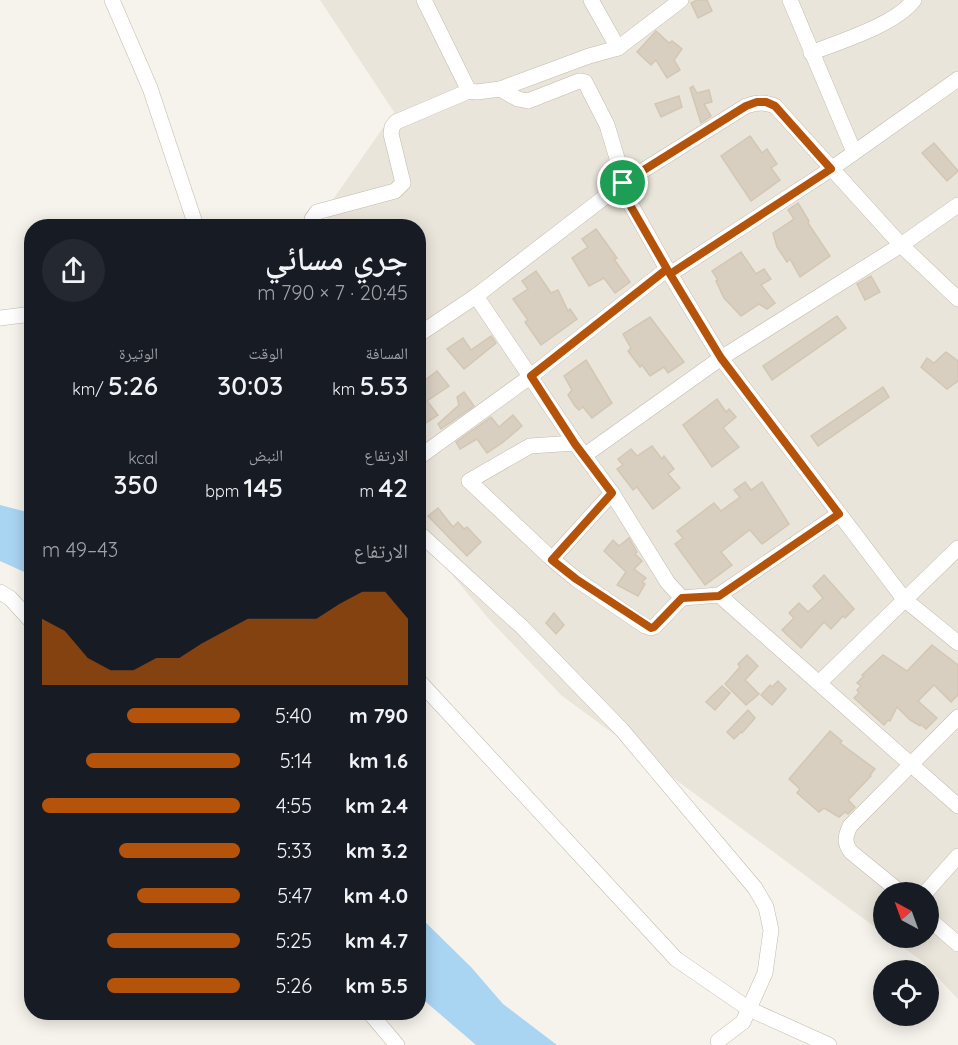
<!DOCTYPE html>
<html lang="ar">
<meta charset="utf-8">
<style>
:root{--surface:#171b24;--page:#242831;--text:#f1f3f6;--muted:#9ea1a6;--accent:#b45309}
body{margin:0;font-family:Quicksand,"Noto Naskh Arabic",sans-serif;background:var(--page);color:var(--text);direction:rtl;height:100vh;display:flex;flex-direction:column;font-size:22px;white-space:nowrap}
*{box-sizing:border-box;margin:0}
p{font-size:20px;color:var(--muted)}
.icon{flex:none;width:33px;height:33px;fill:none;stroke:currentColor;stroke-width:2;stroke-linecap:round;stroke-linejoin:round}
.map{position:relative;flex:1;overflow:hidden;direction:ltr}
.drawer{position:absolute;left:24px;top:219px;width:402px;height:801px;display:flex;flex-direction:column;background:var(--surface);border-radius:24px;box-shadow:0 3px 15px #0003;direction:rtl}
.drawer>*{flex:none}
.needle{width:39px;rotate:319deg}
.controls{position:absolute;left:873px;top:882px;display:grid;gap:12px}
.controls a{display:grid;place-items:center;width:66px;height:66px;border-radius:50%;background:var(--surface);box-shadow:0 3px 15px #0003;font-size:30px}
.pin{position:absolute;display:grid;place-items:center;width:51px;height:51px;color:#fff;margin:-26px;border:3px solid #fff;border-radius:50%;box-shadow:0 2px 6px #0007}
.round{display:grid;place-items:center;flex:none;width:63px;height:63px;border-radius:32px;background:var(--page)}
.summary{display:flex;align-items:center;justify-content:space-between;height:102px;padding:0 18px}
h1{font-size:33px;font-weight:600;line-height:45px}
.figures{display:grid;grid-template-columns:repeat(3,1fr);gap:9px;height:102px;padding:6px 18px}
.figures div{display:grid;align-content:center}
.figures b{font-size:26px;font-weight:600}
.figures small{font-size:16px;font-weight:400}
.figures p{font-size:16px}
.chart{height:168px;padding:12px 18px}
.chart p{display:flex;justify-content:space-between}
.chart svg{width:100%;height:108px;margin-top:6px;fill:var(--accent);opacity:.7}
ul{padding:0 18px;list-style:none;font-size:20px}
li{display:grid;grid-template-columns:96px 72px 1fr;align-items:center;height:45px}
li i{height:15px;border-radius:8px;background:var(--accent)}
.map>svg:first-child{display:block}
.residential{fill:#eae5da}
.water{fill:#a9d4f2}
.building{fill:#d8cfc1;stroke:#d3c7b4;stroke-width:1.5}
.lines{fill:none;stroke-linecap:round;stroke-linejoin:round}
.street-casing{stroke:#c2bbae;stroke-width:16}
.street{stroke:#fff;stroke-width:15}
.route-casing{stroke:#fff;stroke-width:12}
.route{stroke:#b45309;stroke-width:8}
</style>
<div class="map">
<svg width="958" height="1045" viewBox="0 0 958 1045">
<rect width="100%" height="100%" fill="#f6f3ec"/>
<polygon class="residential" points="320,0 958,0 958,999 922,961 890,938 928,938 928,892 884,892 883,933 561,695 488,618 419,535 418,226 328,226 327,208 394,112"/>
<g class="water">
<polygon points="0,505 31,513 31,575 0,561"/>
<polygon points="419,916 471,967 503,1004 557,1045 476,1045 419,996"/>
</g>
<g class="building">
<polygon points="697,0 707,0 712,11 698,18 691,3"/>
<polygon points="656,31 669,43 672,41 682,49 674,60 680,70 667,78 656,60 651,65 637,52"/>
<polygon points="693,86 697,93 709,90 712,102 704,104 711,116 701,123 690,88"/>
<polygon points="679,96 682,107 661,117 655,104"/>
<polygon points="750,136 762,153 767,149 777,164 771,168 780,180 751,201 721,156"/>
<polygon points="934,143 958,171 947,181 922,153"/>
<polygon points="798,203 809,221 808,223 830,256 800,277 790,259 787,262 777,247 773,233 794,219 788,210"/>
<polygon points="596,229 617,258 614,259 630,282 615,293 604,278 589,286 572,258 588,247 582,239"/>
<polygon points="741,252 756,274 764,269 771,279 761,285 775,303 767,309 759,304 741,316 724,298 716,281 718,280 712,271"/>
<polygon points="536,271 551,293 558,290 568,311 570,309 577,319 541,345 525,322 528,320 513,299 528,289 522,281"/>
<polygon points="871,276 880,292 865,300 857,284"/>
<polygon points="837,316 846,328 772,380 763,366"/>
<polygon points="650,317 684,362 668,373 664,367 650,376 642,365 640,367 628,351 631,348 623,334"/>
<polygon points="491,336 496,343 464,369 447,349 463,338 471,350"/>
<polygon points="946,352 958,361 958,381 947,389 921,367 927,358 934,363"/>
<polygon points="586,360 612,403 592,418 583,407 579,410 575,406 568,395 572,390 564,376"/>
<polygon points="418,371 425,380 437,371 449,386 427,401 438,415 418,428"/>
<polygon points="883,387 889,397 818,446 811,436"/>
<polygon points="464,392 474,406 441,429 438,424 459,405 457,397"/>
<polygon points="717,399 726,412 729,409 736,417 723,428 739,447 712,467 683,425"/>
<polygon points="513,415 522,426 502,443 487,453 477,439 460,449 456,442 491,417 499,427"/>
<polygon points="652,446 662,459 664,456 674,469 668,474 680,488 653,509 637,487 633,490 617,469 623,465 618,459 631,449 637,456"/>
<polygon points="745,482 751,490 762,482 789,524 762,544 750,530 747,532 721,552 732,565 705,585 675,544 683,538 677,531 714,503 721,511 740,497 734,490"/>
<polygon points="438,508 453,527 458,522 464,529 467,527 481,542 467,556 428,516"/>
<polygon points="629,538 637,552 635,554 642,561 634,569 646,578 642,582 645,584 638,596 617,585 626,572 604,551 613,540 619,546"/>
<polygon points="824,575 854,609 845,618 843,616 831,629 824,622 801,648 782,630 794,618 789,613 799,603 808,612 823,598 813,586"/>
<polygon points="554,613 564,625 556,634 546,623"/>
<polygon points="932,645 958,665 958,695 951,702 934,685 918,701 937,718 926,729 921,724 920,726 910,720 897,707 890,721 888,720 884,725 854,698 859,693 857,690 861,686 857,683 864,676 862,675 883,655 907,671"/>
<polygon points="747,655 758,666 745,680 759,694 746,705 725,684 740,667 738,664"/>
<polygon points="778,681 786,689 772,705 761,695 770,685 772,687"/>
<polygon points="722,686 730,693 715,710 706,702"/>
<polygon points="748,710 755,718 742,733 741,732 734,739 727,732"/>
<polygon points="830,731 842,741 840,743 875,769 870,775 871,776 848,800 855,807 848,814 845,812 839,817 824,808 819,812 797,793 800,789 789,779"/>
</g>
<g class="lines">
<g class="street-casing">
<g id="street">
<polyline points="112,0 150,88 196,226"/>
<polyline points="424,0 469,91 477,92 500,89 589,56 618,48 681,0"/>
<polyline points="591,0 618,48"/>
<polyline points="790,0 854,152"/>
<path d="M811,53C841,41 895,25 914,0"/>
<polyline points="500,89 518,99 528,101 579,81 585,82 607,125 631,205 667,269 721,358 904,599 958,643"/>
<polyline points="313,226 312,219 317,212 395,191 403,183 391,134 392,127 396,122 469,91"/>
<polyline points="670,274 831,169 958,79"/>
<polyline points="476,296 575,443 612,493 552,559"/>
<polyline points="0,318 32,314"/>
<path d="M418,335L476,296L623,183L746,106C758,102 764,102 775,106L901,245L958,299"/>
<polyline points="575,443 530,446 469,481 552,559 576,579 645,626 651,628 654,627 682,598"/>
<polyline points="585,455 721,358 901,245 958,205"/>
<polyline points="418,458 531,376 667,269"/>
<polyline points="612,493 668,583 682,598 719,595 839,514"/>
<polyline points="418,532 522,627 622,730 755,888 766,907 771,930 765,973 743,1022 718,1041"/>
<polyline points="0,592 10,598 32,622"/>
<polyline points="719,595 958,806"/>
<polyline points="418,680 676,959 749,1009 829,1045"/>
<polyline points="819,683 958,548"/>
<path d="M900,892L851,852C844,842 845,837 850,826L958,717"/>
<polyline points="926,892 958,856"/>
<polyline points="928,918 958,944"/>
<polyline points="369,1012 397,1045"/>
</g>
</g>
<use href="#street" class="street"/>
</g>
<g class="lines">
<g class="route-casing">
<polygon id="route" points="757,102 766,102 775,106 831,169 670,274 721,358 839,514 719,596 682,598 654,627 651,628 576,579 552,560 612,493 575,444 531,376 667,269 630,205 623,183 746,106"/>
</g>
<use href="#route" class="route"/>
</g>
</svg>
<div class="controls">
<a><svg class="needle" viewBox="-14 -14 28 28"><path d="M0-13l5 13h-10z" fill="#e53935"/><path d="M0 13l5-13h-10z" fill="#9ea1a6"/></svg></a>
<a><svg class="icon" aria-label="locate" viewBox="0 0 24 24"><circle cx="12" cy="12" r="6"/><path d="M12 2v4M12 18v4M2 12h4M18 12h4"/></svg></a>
</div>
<div class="pin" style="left:623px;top:183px;background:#1e9e55"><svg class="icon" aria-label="arrive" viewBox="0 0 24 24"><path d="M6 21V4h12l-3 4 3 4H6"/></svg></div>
<section class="drawer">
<div class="summary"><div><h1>جري مسائي</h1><p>20:45 · 7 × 790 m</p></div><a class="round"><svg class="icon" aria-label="share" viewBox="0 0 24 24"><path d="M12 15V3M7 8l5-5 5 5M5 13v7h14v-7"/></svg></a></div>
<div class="figures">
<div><p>المسافة</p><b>5.53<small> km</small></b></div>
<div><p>الوقت</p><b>30:03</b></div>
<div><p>الوتيرة</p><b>5:26<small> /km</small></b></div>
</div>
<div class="figures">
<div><p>الارتفاع</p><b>42<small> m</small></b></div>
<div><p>النبض</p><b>145<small> bpm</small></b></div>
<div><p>kcal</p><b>350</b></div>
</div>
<div class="chart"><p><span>الارتفاع</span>43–49 m</p>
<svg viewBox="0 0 160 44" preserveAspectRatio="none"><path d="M0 44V17L10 22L20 33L30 38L40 38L50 33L60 33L70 27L80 22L90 17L100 17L110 17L120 17L130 11L140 6L150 6L160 17V44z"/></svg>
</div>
<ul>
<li><b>790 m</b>5:40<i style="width:57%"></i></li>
<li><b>1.6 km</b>5:14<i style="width:78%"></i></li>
<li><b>2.4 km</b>4:55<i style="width:100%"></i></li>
<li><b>3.2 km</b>5:33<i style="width:61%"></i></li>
<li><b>4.0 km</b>5:47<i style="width:52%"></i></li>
<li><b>4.7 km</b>5:25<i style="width:67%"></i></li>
<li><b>5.5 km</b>5:26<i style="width:67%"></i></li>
</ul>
</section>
</div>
